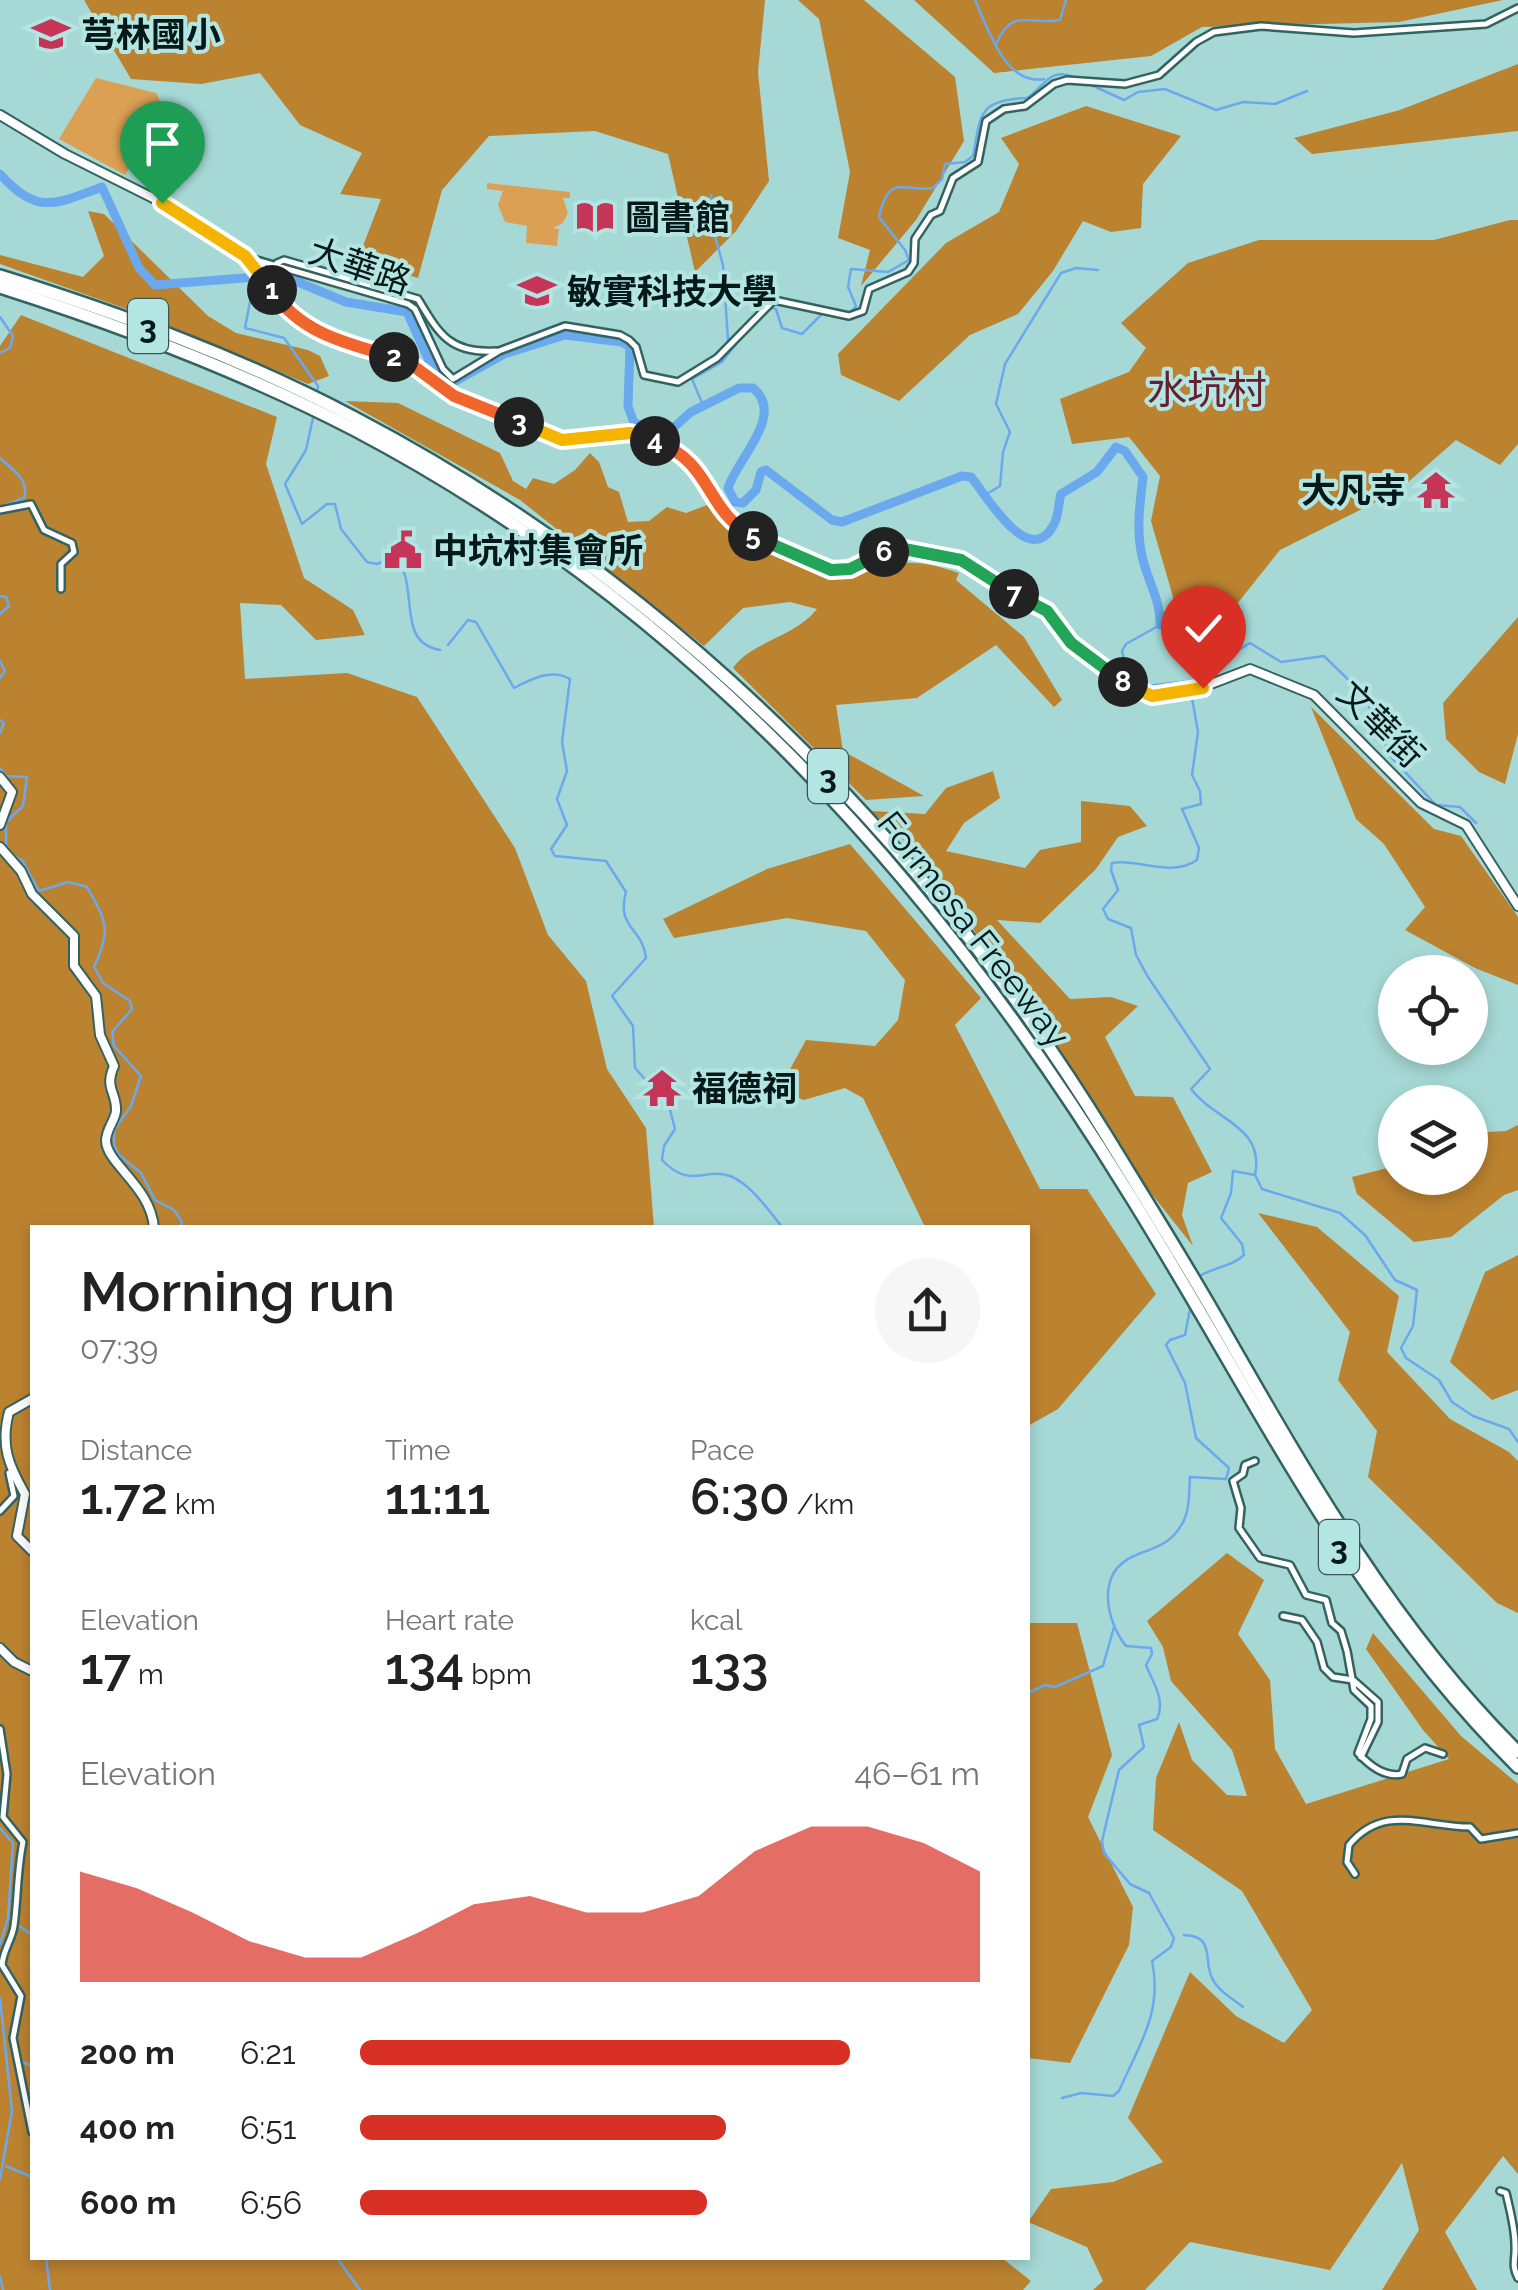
<!DOCTYPE html>
<meta charset="utf-8">
<style>
:root{--surface:#fff;--page:#f6f6f6;--text:#222;--muted:#767676;--accent:#d93025}
body{margin:0;font-family:Raleway,"Noto Sans TC",sans-serif;background:var(--page);color:var(--text);height:100vh;display:flex;flex-direction:column;font-size:38px;white-space:nowrap}
*{box-sizing:border-box;margin:0}
p{font-size:32px;color:var(--muted)}
.icon{flex:none;width:55px;height:55px;fill:none;stroke:currentColor;stroke-width:2;stroke-linecap:round;stroke-linejoin:round}
.map{position:relative;flex:1;overflow:hidden}
.drawer{position:absolute;left:30px;top:1225px;width:1000px;height:1035px;display:flex;flex-direction:column;background:var(--surface);border-radius:0px;box-shadow:0 5px 15px #0003}
.drawer>*{flex:none}
.controls{position:absolute;left:1378px;top:955px;display:grid;gap:20px}
.controls a{display:grid;place-items:center;width:110px;height:110px;border-radius:50%;background:var(--surface);box-shadow:0 5px 15px #0003;font-size:50px}
.pin{position:absolute;display:grid;place-items:center;width:85px;height:85px;color:#fff;margin:-102px -42px;border-radius:50% 50% 50% 0;rotate:-45deg;box-shadow:0 0 10px #0007}
.pin .icon{rotate:45deg}
.km{position:absolute;width:50px;height:50px;margin:-25px;border-radius:50%;background:#222;color:#fff;font-size:28px;line-height:50px;text-align:center}
.round{display:grid;place-items:center;flex:none;width:105px;height:105px;border-radius:52px;background:var(--page)}
.headline{display:flex;align-items:center;justify-content:space-between;height:170px;padding:0 50px}
h1{font-size:55px;font-weight:600;line-height:75px}
.figures{display:grid;grid-template-columns:repeat(3,1fr);gap:15px;height:170px;padding:10px 50px}
.figures div{display:grid;align-content:center}
.figures b{font-size:50px;font-weight:600}
.figures small{font-size:28px;font-weight:400}
.figures p{font-size:28px}
.chart{height:280px;padding:20px 50px}
.chart p{display:flex;justify-content:space-between}
.chart svg{width:100%;height:180px;margin-top:10px;fill:var(--accent);opacity:.7}
ul{padding:0 50px;list-style:none;font-size:32px}
li{display:grid;grid-template-columns:160px 120px 1fr;align-items:center;height:75px}
li i{height:25px;border-radius:12px;background:var(--accent)}
.map>svg:first-child{display:block}
.green{fill:#dba054}
.forest{fill:#bb8230}
.lines{fill:none;stroke-linecap:round;stroke-linejoin:round}
.stream{stroke:#6aa9ed;stroke-width:2.5}
.river{stroke:#6aa9ed;stroke-width:9}
.street-casing{stroke:#336361;stroke-width:10}
.secondary-casing{stroke:#336361;stroke-width:12}
.highway-casing{stroke:#336361;stroke-width:16}
.street{stroke:#fff;stroke-width:5}
.secondary{stroke:#fff;stroke-width:8}
.highway{stroke:#fff;stroke-width:11}
.split-1-casing{stroke:#fff;stroke-width:20}
.split-2-casing{stroke:#fff;stroke-width:20}
.split-3-casing{stroke:#fff;stroke-width:20}
.split-4-casing{stroke:#fff;stroke-width:20}
.split-5-casing{stroke:#fff;stroke-width:20}
.split-6-casing{stroke:#fff;stroke-width:20}
.split-7-casing{stroke:#fff;stroke-width:20}
.split-8-casing{stroke:#fff;stroke-width:20}
.split-9-casing{stroke:#fff;stroke-width:20}
.split-1{stroke:#f5b400;stroke-width:12}
.split-2{stroke:#f0652b;stroke-width:12}
.split-3{stroke:#f0652b;stroke-width:12}
.split-4{stroke:#f5b400;stroke-width:12}
.split-5{stroke:#f0652b;stroke-width:12}
.split-6{stroke:#22a559;stroke-width:12}
.split-7{stroke:#22a559;stroke-width:12}
.split-8{stroke:#22a559;stroke-width:12}
.split-9{stroke:#f5b400;stroke-width:12}
.labels{text-anchor:middle;dominant-baseline:central;stroke-width:8;stroke-linejoin:round;paint-order:stroke}
.shield{fill:#b3e6e3;stroke:#395655;stroke-width:2.5}
.shield-label{font-size:32px;font-weight:bold;fill:#051918}
.poi-label{font-size:35px;font-weight:bold;fill:#051918;stroke:#b3e6e3;text-anchor:start}
.street-label{font-size:35px;fill:#051918;stroke:#b3e6e3}
.quarter-label{font-size:40px;fill:#66212f;stroke:#b3e6e3}
</style>
<div class="map">
<svg width="1518" height="2290" viewBox="0 0 1518 2290">
<rect width="100%" height="100%" fill="#a6d9d6"/>
<g class="green">
<polygon points="96,78 156,93 165,111 125,175 59,139"/>
<polygon points="487,183 570,192 570,198 563,198 568,213 563,223 553,228 559,229 557,246 526,243 527,226 505,222 498,205 503,191 487,189"/>
</g>
<g class="forest">
<polygon points="84,0 765,0 758,72 769,181 736,231 695,272 668,154 595,131 489,136 442,190 418,278 358,259 381,199 340,194 362,153 300,125 260,73 201,84 131,79"/>
<polygon points="798,0 864,0 955,77 964,141 916,220 861,286 870,250 838,238 850,172 819,19"/>
<polygon points="914,0 1503,0 1399,22 1202,27 1151,56 994,73"/>
<polygon points="1518,64 1518,131 1312,154 1294,138 1400,110"/>
<polygon points="1086,106 1181,136 1143,184 1141,228 1111,232 1083,221 1053,271 1018,314 970,335 899,401 841,375 838,354 946,243 999,212 1019,164 1001,138"/>
<polygon points="88,211 104,214 208,316 236,333 308,350 320,356 329,376 308,384 146,316 0,264 0,255 83,277 104,256"/>
<polygon points="1510,220 1518,220 1518,444 1500,465 1456,440 1398,491 1280,550 1233,609 1195,592 1175,604 1151,521 1160,476 1129,437 1072,444 1060,399 1129,372 1146,348 1121,323 1188,263 1259,240 1434,240"/>
<polygon points="21,315 277,417 266,464 304,578 353,610 365,635 316,640 281,605 240,603 245,679 347,673 417,697 515,848 548,935 586,981 607,1069 646,1128 654,1227 32,1228 32,2258 1002,2258 1031,2281 1023,2290 0,2290 0,346"/>
<path d="M345,401L398,403L500,453L513,481L526,489L533,478L554,484L575,470L590,453L599,462L608,487L619,492L628,522L649,521L667,507L686,513L707,505L744,541L834,580C885,564 906,554 959,573L956,580L1024,637L1062,700L1054,707L996,645L917,698L836,705L843,751L924,796L866,800L733,668C751,642 795,637 817,609L790,602L743,608L704,646L520,500Z"/>
<polygon points="1518,617 1518,734 1505,784 1479,772 1446,739 1443,703"/>
<polygon points="1311,707 1434,829 1461,836 1518,917 1518,985 1475,968 1405,930 1425,907 1384,844 1356,819"/>
<polygon points="993,771 1000,798 964,823 946,851 1025,868 1040,850 1081,842 1081,801 1130,806 1147,826 1118,837 1096,869 1040,923 997,920 1070,999 1111,997 1138,1006 1105,1037 1135,1096 1173,1097 1212,1172 1188,1183 1182,1215 1193,1246 1139,1178 1003,971 921,856 871,811 925,814 946,788"/>
<polygon points="850,844 981,998 955,1025 1040,1189 1087,1189 1156,1294 1058,1409 1028,1426 1028,1228 925,1227 863,1098 845,1088 804,1100 778,1091 806,1040 875,1046 898,1020 905,980 866,931 787,918 674,938 663,919 767,869"/>
<polygon points="1518,1125 1518,1190 1504,1195 1451,1237 1414,1242 1357,1194 1352,1177 1395,1166 1395,1178 1470,1178 1470,1133 1506,1131"/>
<polygon points="1258,1213 1317,1227 1399,1296 1387,1352 1450,1419 1509,1452 1518,1461 1518,1613 1497,1603 1368,1477 1377,1431 1338,1380 1350,1332"/>
<polygon points="1518,1255 1518,1390 1492,1400 1450,1362 1485,1272"/>
<polygon points="1227,1553 1264,1580 1238,1634 1270,1680 1275,1749 1306,1804 1449,1759 1423,1730 1366,1649 1373,1633 1461,1736 1518,1784 1518,2174 1503,2156 1445,2232 1477,2290 1382,2290 1419,2230 1402,2163 1330,2270 1190,2242 1145,2290 1093,2290 1103,2281 1087,2247 1028,2222 1051,2189 1113,2182 1163,2162 1128,2118 1190,1972 1236,2016 1284,2043 1312,2010 1242,1891 1153,1830 1156,1778 1179,1722 1192,1760 1227,1795 1247,1796 1232,1750 1171,1681 1163,1647 1147,1621"/>
<polygon points="1028,1623 1077,1623 1112,1755 1088,1817 1133,1907 1129,1945 1070,2063 1028,2058"/>
</g>
<g class="lines">
<g class="stream">
<path d="M975,0C988,28 1005,86 1044,79"/>
<path d="M996,44C1013,6 1028,26 1060,20L1066,0"/>
<polyline points="1089,84 1124,100 1138,92 1165,89 1216,110 1243,102 1275,104 1307,91"/>
<polyline points="711,195 714,233 723,265 728,340"/>
<polyline points="255,275 245,328 284,338 318,386 317,395"/>
<polyline points="768,307 776,309 782,328 802,334 823,313"/>
<path d="M836,311L851,312L856,306L848,287L851,269L888,272L909,260L905,250L879,217C889,171 906,193 933,188L942,179L945,164L965,162L973,156C981,115 977,100 1027,98C1043,88 1049,68 1071,76"/>
<polyline points="0,317 13,336 10,348 0,353"/>
<polyline points="703,405 692,379 722,362 743,335"/>
<path d="M314,413L306,450L285,484L302,524L327,504H335L341,529L367,562L377,564L394,557C422,582 393,642 440,650"/>
<path d="M0,458C12,469 30,480 24,498L0,507"/>
<polyline points="985,495 1000,486 1003,452 1010,432 996,404 1005,364 1061,273 1076,268 1098,270"/>
<polyline points="0,596 6,597 9,606 0,614"/>
<path d="M448,645L468,620L476,622L514,688C531,679 552,668 570,679L562,742L567,771L557,799L567,825L551,849L555,856L606,861L626,892C616,929 642,926 646,958L612,996L633,1026L635,1068L669,1106L675,1129L664,1146L662,1160C691,1190 703,1167 730,1176C751,1184 769,1211 783,1228"/>
<polyline points="0,661 5,671 0,678"/>
<polyline points="0,720 4,723 0,733"/>
<polyline points="0,768 6,776 27,777 23,806 6,822 6,848"/>
<path d="M10,854L22,860L39,891L68,882L87,887C106,921 112,930 94,967L103,983L130,1001L132,1009L112,1032L114,1046L141,1076L131,1106L114,1130V1145L119,1155L141,1173L155,1200L174,1210L182,1222L180,1228"/>
<polyline points="1255,1175 1262,1189 1340,1213 1365,1235 1395,1280 1417,1290 1413,1326 1401,1348 1406,1358 1439,1380 1452,1402 1473,1416 1509,1429 1518,1442"/>
<path d="M1198,1277C1213,1267 1232,1267 1244,1255L1242,1244L1221,1218L1231,1193L1233,1171L1255,1175C1265,1126 1215,1121 1191,1089L1210,1069L1148,977L1136,955L1131,928L1108,919L1103,909L1118,890L1111,870L1112,863C1139,858 1171,878 1197,860L1199,848L1182,809L1201,804L1200,791L1192,775L1198,732L1189,681L1146,686L1127,673L1122,651L1126,644L1160,625L1174,630L1192,615C1219,619 1211,642 1224,659L1250,643L1281,662L1324,656L1364,695L1391,757L1436,805L1460,807L1476,823"/>
<polyline points="1028,1693 1045,1685 1055,1687 1103,1666 1114,1627"/>
<polyline points="0,1828 13,1843 8,1918 0,1944"/>
<polyline points="9,1919 32,1935"/>
<path d="M1184,1935C1216,1936 1203,1961 1212,1978C1218,1991 1232,1998 1243,2007"/>
<polyline points="0,1998 12,2111 0,2179"/>
<polyline points="23,2062 32,2066"/>
<path d="M1062,2098L1081,2093L1113,2096L1119,2091C1139,2045 1163,2012 1152,1961L1171,1947L1174,1938L1149,1893L1130,1884L1104,1853L1102,1841L1119,1770L1144,1747L1139,1725L1157,1719C1166,1700 1153,1683 1146,1665L1152,1654L1151,1648L1126,1646C1106,1621 1096,1574 1132,1557C1151,1548 1169,1547 1182,1524C1190,1511 1189,1492 1190,1477L1226,1479L1229,1468L1196,1438L1185,1383L1166,1345L1170,1340L1185,1335L1191,1304"/>
<polyline points="6,2166 32,2177"/>
<polyline points="46,2258 50,2290"/>
<polyline points="337,2258 360,2290"/>
<polyline points="0,2277 3,2290"/>
</g>
<path class="river" d="M0,174C37,216 56,204 102,187L139,268L155,285L281,275L346,302L407,312L429,361L452,383L504,354L565,335L622,342L630,347L628,406L634,423L664,431L672,429L691,412L739,388H753C786,415 737,459 728,488L735,502L743,503L756,490L761,472L766,470L832,520L842,522L962,476L971,477C985,493 1028,570 1053,526C1059,517 1058,504 1061,494L1097,472L1116,447L1125,451L1143,477C1140,504 1136,528 1142,556C1147,580 1161,600 1160,625"/>
<g class="street-casing">
<g id="street">
<polyline points="246,257 408,304 415,309 443,369 453,379 499,351 565,326 620,335 629,340 636,347 644,375 678,382 717,358 774,300 849,316 863,311 869,289 908,272 914,263 915,239 931,215 940,211 953,178 978,162 986,121 1004,109 1025,106 1054,84 1067,80 1125,84 1159,75 1196,42 1214,32 1261,26 1354,33 1486,24 1518,8"/>
<path d="M277,263L284,260L418,299C439,334 450,354 496,351"/>
<polyline points="0,510 31,504 44,530 72,543 74,552 61,564 61,589"/>
<path d="M1255,1461L1245,1465L1243,1474L1233,1481L1241,1508L1239,1528L1260,1558L1290,1565L1306,1595L1326,1600L1332,1623L1341,1631L1347,1651L1354,1690L1371,1706V1719L1358,1753C1369,1765 1384,1778 1402,1774L1407,1759L1425,1748L1443,1754"/>
<polyline points="0,1511 14,1496 9,1473"/>
<polyline points="1283,1616 1302,1620 1317,1642 1324,1668 1333,1677 1353,1680 1378,1702 1378,1722 1361,1757"/>
<path d="M0,1729L7,1774L3,1817L23,1842C17,1871 18,1897 14,1926C12,1940 3,1950 2,1965L21,1996L13,2038L32,2132"/>
<path d="M1355,1874L1347,1862L1349,1845C1384,1803 1423,1827 1470,1827L1481,1839L1518,1833"/>
<path d="M1500,2191L1506,2193C1510,2210 1515,2228 1515,2245C1516,2259 1511,2265 1518,2278"/>
</g>
</g>
<g class="secondary-casing">
<g id="secondary">
<polyline points="0,115 65,154 159,201 245,256 278,300 297,319 321,333 409,363 454,396 555,439 593,440 630,433 673,448 698,469 733,525 823,568 844,571 899,547 969,563 1047,611 1074,646 1144,694 1203,687 1250,669 1314,695 1421,803 1466,825 1518,906"/>
<polyline points="0,777 12,792 0,825"/>
<path d="M0,847L21,871L32,894L74,936V966L96,996L100,1035L114,1066C104,1089 117,1092 116,1111C115,1121 106,1129 106,1141C107,1164 151,1187 154,1228"/>
<path d="M32,1399L9,1412C0,1446 9,1466 25,1494L17,1536L32,1551"/>
<polyline points="0,1648 14,1662 32,1671"/>
</g>
</g>
<g class="highway-casing">
<g id="highway">
<path d="M0,276C122,314 241,358 355,418C665,580 923,838 1106,1135C1144,1197 1183,1259 1219,1322C1306,1474 1393,1628 1518,1752"/>
<path d="M0,287C122,326 241,371 355,430C686,604 931,874 1126,1189C1253,1391 1346,1596 1518,1767"/>
</g>
</g>
<use href="#street" class="street"/>
<use href="#secondary" class="secondary"/>
<use href="#highway" class="highway"/>
</g>
<g class="lines">
<g class="split-1-casing">
<polyline id="split-1" points="162,203 245,256 272,290"/>
</g>
<g class="split-2-casing">
<path id="split-2" d="M272,290C299,333 348,344 394,357"/>
</g>
<g class="split-3-casing">
<polyline id="split-3" points="394,357 408,362 454,396 519,422"/>
</g>
<g class="split-4-casing">
<polyline id="split-4" points="519,422 562,440 630,433 655,441"/>
</g>
<g class="split-5-casing">
<path id="split-5" d="M655,441C714,463 703,509 753,536"/>
</g>
<g class="split-6-casing">
<polyline id="split-6" points="753,536 831,570 850,569 884,552"/>
</g>
<g class="split-7-casing">
<polyline id="split-7" points="884,552 899,548 961,560 1014,594"/>
</g>
<g class="split-8-casing">
<polyline id="split-8" points="1014,594 1047,611 1071,643 1123,682"/>
</g>
<g class="split-9-casing">
<polyline id="split-9" points="1123,682 1152,696 1203,688"/>
</g>
<use href="#split-1" class="split-1"/>
<use href="#split-2" class="split-2"/>
<use href="#split-3" class="split-3"/>
<use href="#split-4" class="split-4"/>
<use href="#split-5" class="split-5"/>
<use href="#split-6" class="split-6"/>
<use href="#split-7" class="split-7"/>
<use href="#split-8" class="split-8"/>
<use href="#split-9" class="split-9"/>
</g>
<defs>
<g id="school-bare" transform="scale(3)"><path d="M0-5L7-2L0 1L-7-2ZM-4 1L0 2.5L4 1V4Q0 6-4 4Z" fill="#c53557" stroke="#b3e6e3" stroke-width="2.5" paint-order="stroke"/></g>
<g id="library-bare" transform="scale(3)"><path d="M-6-4Q-3-5.5-.7-3.5V5Q-3 3-6 4ZM6-4Q3-5.5 .7-3.5V5Q3 3 6 4Z" fill="#c53557" stroke="#b3e6e3" stroke-width="2.5" paint-order="stroke"/></g>
<g id="university-bare" transform="scale(3)"><path d="M0-5L7-2L0 1L-7-2ZM-4 1L0 2.5L4 1V4Q0 6-4 4Z" fill="#c53557" stroke="#b3e6e3" stroke-width="2.5" paint-order="stroke"/></g>
<g id="temple-bare" transform="scale(3)"><path d="M0-6L5-2H3V0L6.5 2.5H4V6H1.5V3h-3V6H-4V2.5H-6.5L-3 0V-2H-5Z" fill="#c53557" stroke="#b3e6e3" stroke-width="2.5" paint-order="stroke"/></g>
<g id="civic-bare" transform="scale(3)"><path d="M-.6-6.5H3V-4.5H.6V-3L4-1V1h2V6H-6V1h2V-1L-.6-3ZM-1.2 2.5V6h2.4V2.5Z" fill="#c53557" stroke="#b3e6e3" stroke-width="2.5" paint-order="stroke"/></g>
</defs>
<g fill-rule="evenodd">
<use href="#school-bare" x="51" y="34"/>
<use href="#library-bare" x="595" y="217"/>
<use href="#university-bare" x="537" y="291"/>
<use href="#temple-bare" x="1436" y="490"/>
<use href="#civic-bare" x="403" y="550"/>
<use href="#temple-bare" x="662" y="1088"/>
</g>
<g class="labels">
<g class="shield">
<rect x="128" y="299" width="40" height="54" rx="8"/>
<rect x="808" y="749" width="40" height="54" rx="8"/>
<rect x="1319" y="1520" width="40" height="54" rx="8"/>
</g>
<g class="shield-label">
<text x="148" y="326">3</text>
<text x="828" y="776">3</text>
<text x="1339" y="1547">3</text>
</g>
<g class="poi-label">
<text x="81" y="34">芎林國小</text>
<text x="625" y="217">圖書館</text>
<text x="567" y="291">敏實科技大學</text>
<text x="1406" y="490" text-anchor="end">大凡寺</text>
<text x="433" y="550">中坑村集會所</text>
<text x="692" y="1088">福德祠</text>
</g>
<g class="street-label">
<text transform="translate(360 266) rotate(19)">大華路</text>
<text transform="translate(1381 724) rotate(45)">文華街</text>
<text transform="translate(974 929) rotate(52)">Formosa Freeway</text>
</g>
<g class="quarter-label">
<text x="1207" y="389">水坑村</text>
</g>
</g>
</svg>
<div class="controls">
<a><svg class="icon" aria-label="locate" viewBox="0 0 24 24"><circle cx="12" cy="12" r="6"/><path d="M12 2v4M12 18v4M2 12h4M18 12h4"/></svg></a>
<a><svg class="icon" aria-label="layers" viewBox="0 0 24 24"><path d="M12 4l9 5-9 5-9-5zM3 14l9 5 9-5"/></svg></a>
</div>
<div class="pin" style="left:162px;top:203px;background:#1e9e55"><svg class="icon" aria-label="arrive" viewBox="0 0 24 24"><path d="M6 21V4h12l-3 4 3 4H6"/></svg></div>
<div class="pin" style="left:1203px;top:688px;background:#d93025"><svg class="icon" aria-label="check" viewBox="0 0 24 24"><path d="M5 12l5 5 9-10"/></svg></div>
<b class="km" style="left:272px;top:290px">1</b>
<b class="km" style="left:394px;top:357px">2</b>
<b class="km" style="left:519px;top:422px">3</b>
<b class="km" style="left:655px;top:441px">4</b>
<b class="km" style="left:753px;top:536px">5</b>
<b class="km" style="left:884px;top:552px">6</b>
<b class="km" style="left:1014px;top:594px">7</b>
<b class="km" style="left:1123px;top:682px">8</b>
<section class="drawer">
<div class="headline"><div><h1>Morning run</h1><p>07:39</p></div><a class="round"><svg class="icon" aria-label="share" viewBox="0 0 24 24"><path d="M12 15V3M7 8l5-5 5 5M5 13v7h14v-7"/></svg></a></div>
<div class="figures">
<div><p>Distance</p><b>1.72<small> km</small></b></div>
<div><p>Time</p><b>11:11</b></div>
<div><p>Pace</p><b>6:30<small> /km</small></b></div>
</div>
<div class="figures">
<div><p>Elevation</p><b>17<small> m</small></b></div>
<div><p>Heart rate</p><b>134<small> bpm</small></b></div>
<div><p>kcal</p><b>133</b></div>
</div>
<div class="chart"><p><span>Elevation</span>46–61 m</p>
<svg viewBox="0 0 160 44" preserveAspectRatio="none"><path d="M0 44V17L10 21L20 27L30 34L40 38L50 38L60 32L70 25L80 23L90 27L100 27L110 23L120 12L130 6L140 6L150 10L160 17V44z"/></svg>
</div>
<ul>
<li><b>200 m</b>6:21<i style="width:79%"></i></li>
<li><b>400 m</b>6:51<i style="width:59%"></i></li>
<li><b>600 m</b>6:56<i style="width:56%"></i></li>
</ul>
</section>
</div>
